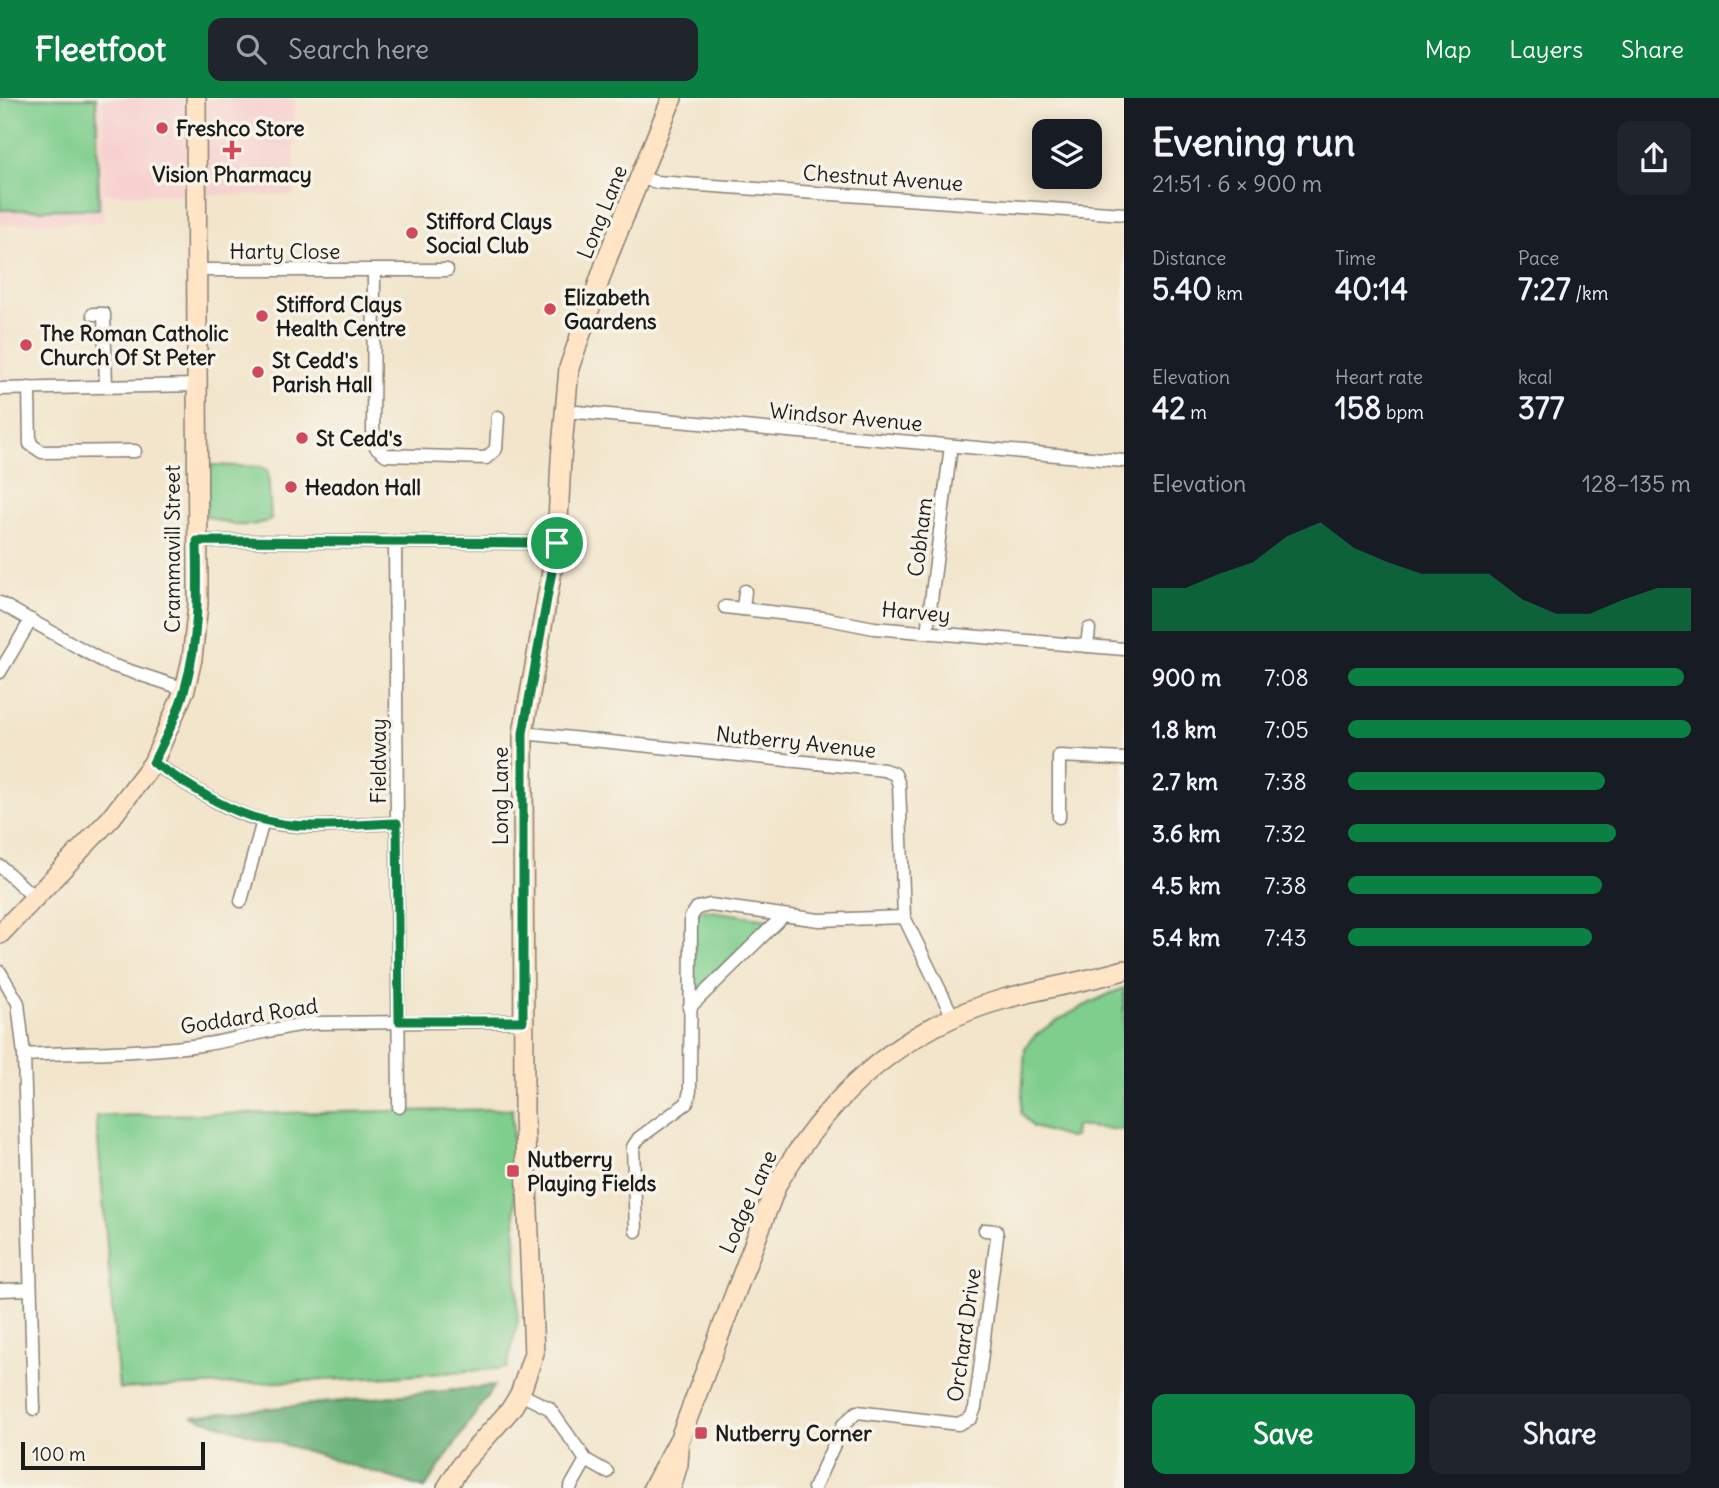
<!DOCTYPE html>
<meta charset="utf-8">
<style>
:root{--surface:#171b24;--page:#20242c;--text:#f1f3f6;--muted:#9ea1a6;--accent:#0b8043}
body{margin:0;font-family:Delius,sans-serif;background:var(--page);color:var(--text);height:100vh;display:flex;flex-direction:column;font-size:26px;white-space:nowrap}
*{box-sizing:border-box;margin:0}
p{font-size:23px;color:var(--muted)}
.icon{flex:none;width:38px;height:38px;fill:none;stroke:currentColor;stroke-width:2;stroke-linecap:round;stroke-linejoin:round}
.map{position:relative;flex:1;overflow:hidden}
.panel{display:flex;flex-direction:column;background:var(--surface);width:595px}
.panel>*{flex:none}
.buttons{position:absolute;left:1032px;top:21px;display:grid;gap:14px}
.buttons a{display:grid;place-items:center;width:70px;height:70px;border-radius:14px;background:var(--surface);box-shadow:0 4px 18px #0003;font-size:35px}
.scale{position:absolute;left:21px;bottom:18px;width:184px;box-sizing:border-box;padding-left:7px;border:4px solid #1c1c1c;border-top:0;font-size:19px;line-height:24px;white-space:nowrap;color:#1c1c1c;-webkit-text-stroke:5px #f7f3e8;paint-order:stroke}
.pin{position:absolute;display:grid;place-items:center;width:60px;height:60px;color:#fff;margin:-30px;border:4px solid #fff;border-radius:50%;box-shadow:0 2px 7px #0007}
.round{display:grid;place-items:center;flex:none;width:74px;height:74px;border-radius:14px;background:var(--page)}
.head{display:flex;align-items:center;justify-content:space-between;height:119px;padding:0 28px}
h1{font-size:38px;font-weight:800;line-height:52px}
.stats{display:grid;grid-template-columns:repeat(3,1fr);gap:10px;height:119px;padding:7px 28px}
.stats div{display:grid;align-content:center}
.stats b{font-size:30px;font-weight:800}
.stats small{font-size:19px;font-weight:400}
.stats p{font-size:19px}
.chart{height:196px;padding:14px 28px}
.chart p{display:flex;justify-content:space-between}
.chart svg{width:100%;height:126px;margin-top:7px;fill:var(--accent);opacity:.7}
.cta{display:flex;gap:14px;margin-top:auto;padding:14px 28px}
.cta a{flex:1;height:80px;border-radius:14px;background:var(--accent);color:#fff;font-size:28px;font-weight:800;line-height:80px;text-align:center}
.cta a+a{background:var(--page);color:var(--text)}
ul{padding:0 28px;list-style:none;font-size:23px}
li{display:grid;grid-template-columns:112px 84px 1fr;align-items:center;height:52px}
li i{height:18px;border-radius:9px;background:var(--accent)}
header{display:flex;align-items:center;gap:42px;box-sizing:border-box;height:98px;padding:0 35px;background:var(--accent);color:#fff}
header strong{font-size:33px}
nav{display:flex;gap:38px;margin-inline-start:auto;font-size:24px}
.search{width:490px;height:63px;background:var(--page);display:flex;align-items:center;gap:18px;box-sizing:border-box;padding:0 24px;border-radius:14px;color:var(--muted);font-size:26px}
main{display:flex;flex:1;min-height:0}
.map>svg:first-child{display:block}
.built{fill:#f7d0cf}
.green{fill:#7fce8d;stroke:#4e7554;stroke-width:2}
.forest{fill:#67b178;stroke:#42664a;stroke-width:2}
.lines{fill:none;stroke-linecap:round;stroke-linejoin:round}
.street-casing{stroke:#878074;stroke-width:15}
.secondary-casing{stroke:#878074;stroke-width:22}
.street{stroke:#fff;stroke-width:12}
.secondary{stroke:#ffe4c6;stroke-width:19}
.route-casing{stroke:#fff;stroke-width:14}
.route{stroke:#0b8043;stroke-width:9}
.poi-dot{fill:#d1495b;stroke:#f7f3e8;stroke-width:2.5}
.labels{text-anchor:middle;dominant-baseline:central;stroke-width:7;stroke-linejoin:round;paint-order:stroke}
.poi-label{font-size:21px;font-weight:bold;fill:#1c1c1c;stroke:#f7f3e8;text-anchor:start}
.street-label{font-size:21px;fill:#1c1c1c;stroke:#f7f3e8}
</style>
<header>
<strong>Fleetfoot</strong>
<div class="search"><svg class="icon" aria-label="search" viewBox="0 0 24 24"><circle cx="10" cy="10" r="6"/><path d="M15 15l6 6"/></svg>Search here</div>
<nav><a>Map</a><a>Layers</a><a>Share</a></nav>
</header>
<main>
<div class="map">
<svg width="1124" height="1390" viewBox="0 0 1124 1390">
<rect width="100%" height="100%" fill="#f7f3e8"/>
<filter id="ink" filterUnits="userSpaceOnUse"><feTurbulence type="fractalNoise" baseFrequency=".0143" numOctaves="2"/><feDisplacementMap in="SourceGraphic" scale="14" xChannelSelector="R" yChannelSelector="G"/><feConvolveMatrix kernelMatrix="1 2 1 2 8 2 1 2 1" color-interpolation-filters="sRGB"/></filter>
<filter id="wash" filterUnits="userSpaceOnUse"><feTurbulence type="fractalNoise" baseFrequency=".00686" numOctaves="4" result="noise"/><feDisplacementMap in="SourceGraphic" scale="28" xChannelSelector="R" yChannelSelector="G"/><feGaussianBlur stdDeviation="1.57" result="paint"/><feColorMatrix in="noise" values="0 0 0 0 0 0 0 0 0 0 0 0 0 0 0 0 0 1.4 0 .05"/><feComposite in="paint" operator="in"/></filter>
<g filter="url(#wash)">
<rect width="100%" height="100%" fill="#f2e5cb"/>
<g class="built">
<polygon points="0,0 100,0 103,124 1,126 3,279 0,279"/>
<polygon points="102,0 295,0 294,97 104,96"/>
</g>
<g class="green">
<polygon points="0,0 96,0 99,111 0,112"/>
<path d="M207,367L262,369L268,373L271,422C244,431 231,428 206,418Z"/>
<polygon points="703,812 769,821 701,890 693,886 696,817"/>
<path d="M1124,890V1032L1075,1028L1074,1039L1069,1040L1033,1029L1021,1015L1025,950C1034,930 1101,899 1124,890Z"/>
<polygon points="512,1011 518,1223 507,1270 391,1279 119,1291 96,1018"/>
</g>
<polygon class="forest" points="494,1288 425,1390 192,1318"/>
</g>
<g filter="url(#ink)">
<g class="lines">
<g class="street-casing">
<g id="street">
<polyline points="641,80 656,84 1124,116"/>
<polyline points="197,172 447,172"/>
<polyline points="374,173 373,339 376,349 386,357 486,360 496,351 498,319"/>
<polyline points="93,216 104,216 106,288"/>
<polyline points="29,290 30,346 42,354 135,353"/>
<polyline points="0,291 197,287"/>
<polyline points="565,313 1124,363"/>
<polyline points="197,443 557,445"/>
<polyline points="395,444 399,1009"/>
<polyline points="0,505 108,566 185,591"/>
<polyline points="725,509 823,520 874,530 1124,551"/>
<polyline points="743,511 745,493"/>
<polyline points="927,534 951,348"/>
<polyline points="1087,548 1089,531"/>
<polyline points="0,574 31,522"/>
<polyline points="523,635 884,672 895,676 899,687 904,819 953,919"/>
<path d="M153,665C188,686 223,712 263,723C303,733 355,726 397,725"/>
<polyline points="1059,719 1059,658 1124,661"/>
<polyline points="0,768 35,800"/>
<polyline points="241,803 263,723"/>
<polyline points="0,874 18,905 24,957 34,1311"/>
<polyline points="689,910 783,818"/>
<path d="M24,957C85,954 147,955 207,946C243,940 277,929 314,925L523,923"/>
<polyline points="636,1133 633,1049 639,1040 687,1005 690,993 691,819 697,810 710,807 819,822 904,819"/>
<polyline points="0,1192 30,1191"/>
<polyline points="520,1296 549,1310 586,1362 570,1390"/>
<polyline points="586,1362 607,1374"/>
<polyline points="814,1390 843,1327 857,1314 958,1326 971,1320 975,1310 997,1138 996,1133 985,1132"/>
</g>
</g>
<g class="secondary-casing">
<g id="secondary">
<polyline points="0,836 111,720 153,665 185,591 192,561 198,506 196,0"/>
<polyline points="447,1390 461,1367 511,1311 520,1296 534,1255 524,1017 523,635 557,445 561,361 569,270 608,158 672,0"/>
<path d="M653,1390L680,1340L777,1086C830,996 902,929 1004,901C1044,890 1084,884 1124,872"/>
<polyline points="671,1390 678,1366 679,1351"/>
</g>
</g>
<use href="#street" class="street"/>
<use href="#secondary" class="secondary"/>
</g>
</g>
<g class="lines" filter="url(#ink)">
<g class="route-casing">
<path id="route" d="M197,443L557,445L523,635V923H399L397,725C355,726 303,733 263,722C223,712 188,686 153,665C165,641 178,616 185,590C199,542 198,493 197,443Z"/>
</g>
<use href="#route" class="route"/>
</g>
<g class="poi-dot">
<circle cx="162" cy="30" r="7"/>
<path d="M228.5 41.5h7v7h7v7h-7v7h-7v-7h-7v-7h7z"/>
<circle cx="412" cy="135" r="7"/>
<circle cx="550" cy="211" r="7"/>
<circle cx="262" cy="218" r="7"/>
<circle cx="26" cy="247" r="7"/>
<circle cx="258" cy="274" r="7"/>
<circle cx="302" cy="340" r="7"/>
<circle cx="291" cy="389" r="7"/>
<rect x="506" y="1066" width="14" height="14" rx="3.5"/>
<rect x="694" y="1328" width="14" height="14" rx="3.5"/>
</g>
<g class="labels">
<g class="poi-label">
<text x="176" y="30">Freshco Store</text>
<text x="232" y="76" text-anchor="middle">Vision Pharmacy</text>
<text x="426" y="123">Stifford Clays<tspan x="426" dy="24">Social Club</tspan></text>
<text x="564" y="199">Elizabeth<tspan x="564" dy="24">Gaardens</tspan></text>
<text x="276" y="206">Stifford Clays<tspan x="276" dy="24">Health Centre</tspan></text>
<text x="40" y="235">The Roman Catholic<tspan x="40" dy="24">Church Of St Peter</tspan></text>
<text x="272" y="262">St Cedd's<tspan x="272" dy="24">Parish Hall</tspan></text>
<text x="316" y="340">St Cedd's</text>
<text x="305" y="389">Headon Hall</text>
<text x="527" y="1061">Nutberry<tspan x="527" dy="24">Playing Fields</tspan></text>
<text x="715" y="1335">Nutberry Corner</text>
</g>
<g class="street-label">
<text transform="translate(883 80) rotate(4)">Chestnut Avenue</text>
<text transform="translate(602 114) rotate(-68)">Long Lane</text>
<text x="285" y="153">Harty Close</text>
<text transform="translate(846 319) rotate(5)">Windsor Avenue</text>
<text transform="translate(920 439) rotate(-83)">Cobham</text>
<text transform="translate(172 451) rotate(-90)">Crammavill Street</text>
<text transform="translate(916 514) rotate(5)">Harvey</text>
<text transform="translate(796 644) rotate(6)">Nutberry Avenue</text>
<text transform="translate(378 663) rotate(-90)">Fieldway</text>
<text transform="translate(500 698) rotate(-90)">Long Lane</text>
<text transform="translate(249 918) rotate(-9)">Goddard Road</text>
<text transform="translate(748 1104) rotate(-66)">Lodge Lane</text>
<text transform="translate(964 1237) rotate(-82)">Orchard Drive</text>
</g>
</g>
</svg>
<div class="buttons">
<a><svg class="icon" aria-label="layers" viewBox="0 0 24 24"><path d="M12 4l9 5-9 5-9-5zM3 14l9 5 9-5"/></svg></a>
</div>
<div class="scale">100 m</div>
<div class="pin" style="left:557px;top:445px;background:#1e9e55"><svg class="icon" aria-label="arrive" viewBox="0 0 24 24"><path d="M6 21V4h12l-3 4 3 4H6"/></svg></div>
</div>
<section class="panel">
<div class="head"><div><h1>Evening run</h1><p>21:51 · 6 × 900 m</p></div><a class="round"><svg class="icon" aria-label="share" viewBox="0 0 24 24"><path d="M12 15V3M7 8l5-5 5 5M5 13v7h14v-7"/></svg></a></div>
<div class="stats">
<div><p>Distance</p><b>5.40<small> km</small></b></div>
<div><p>Time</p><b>40:14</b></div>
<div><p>Pace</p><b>7:27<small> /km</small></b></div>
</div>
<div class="stats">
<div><p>Elevation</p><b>42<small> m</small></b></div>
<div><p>Heart rate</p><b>158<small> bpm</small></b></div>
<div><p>kcal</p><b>377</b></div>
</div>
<div class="chart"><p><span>Elevation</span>128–135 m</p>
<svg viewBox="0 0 160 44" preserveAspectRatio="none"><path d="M0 44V29L10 29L20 24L30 20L40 11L50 6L60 15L70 20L80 24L90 24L100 24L110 33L120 38L130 38L140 33L150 29L160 29V44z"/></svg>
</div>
<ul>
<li><b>900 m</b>7:08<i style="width:98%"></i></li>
<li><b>1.8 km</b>7:05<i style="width:100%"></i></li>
<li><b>2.7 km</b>7:38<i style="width:75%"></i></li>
<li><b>3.6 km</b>7:32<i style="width:78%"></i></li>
<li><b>4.5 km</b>7:38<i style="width:74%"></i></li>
<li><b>5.4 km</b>7:43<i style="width:71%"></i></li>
</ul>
<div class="cta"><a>Save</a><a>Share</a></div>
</section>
</main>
